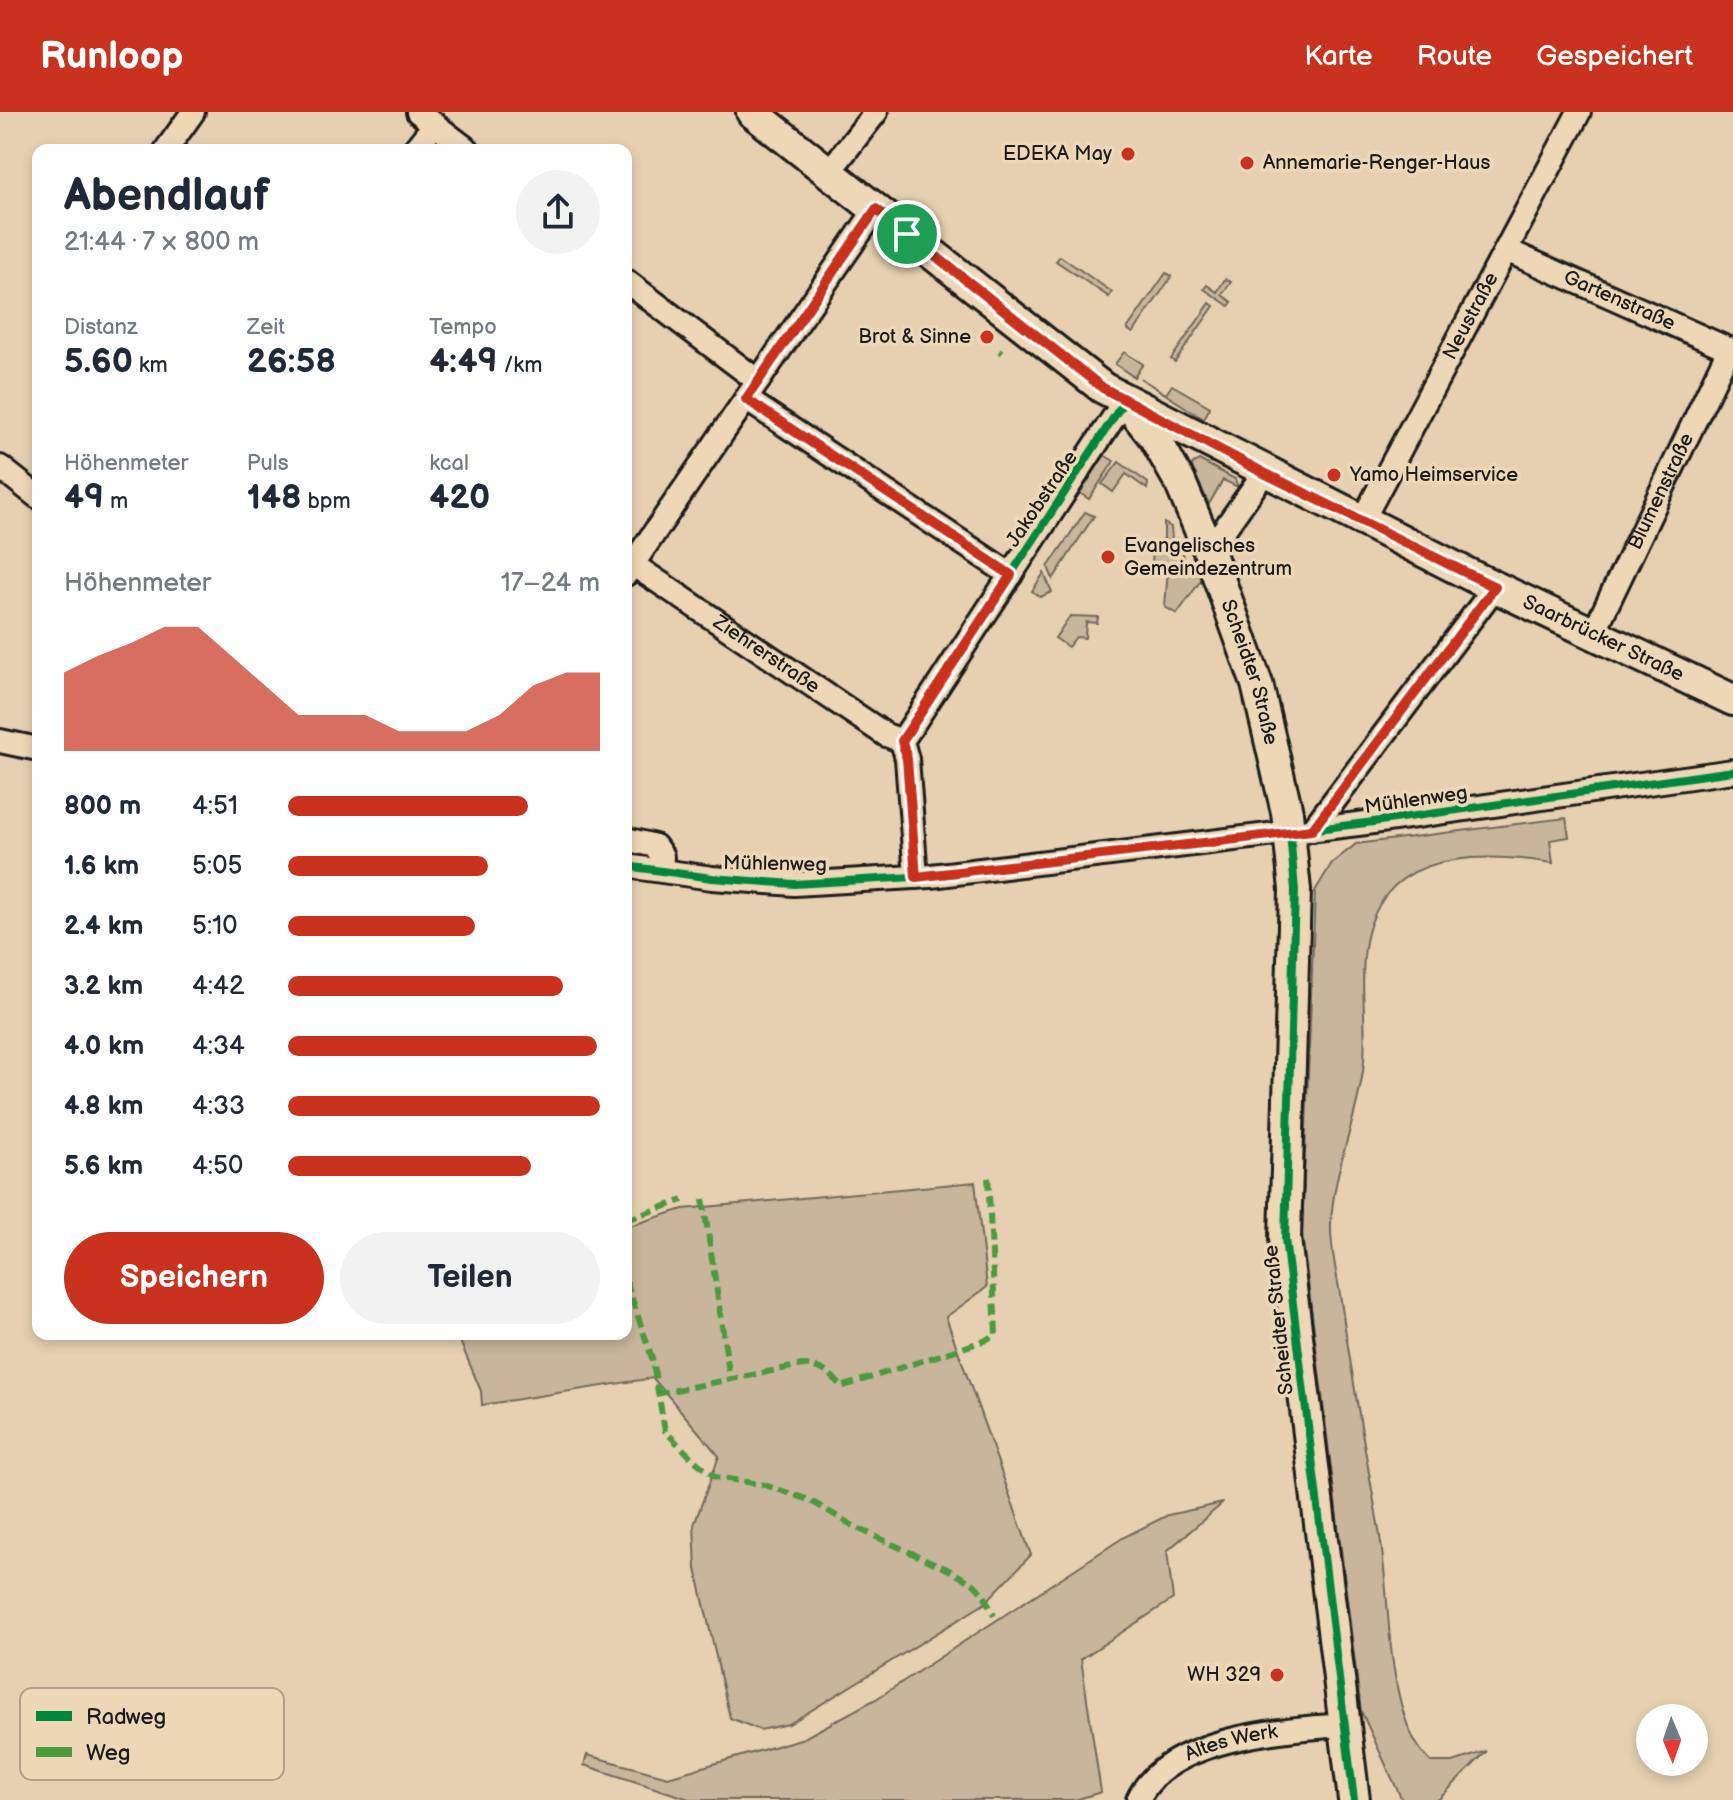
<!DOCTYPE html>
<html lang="de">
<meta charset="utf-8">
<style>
:root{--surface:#fff;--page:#f2f2f3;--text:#1f2937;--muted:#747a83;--accent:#c8321e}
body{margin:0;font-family:"Balsamiq Sans",sans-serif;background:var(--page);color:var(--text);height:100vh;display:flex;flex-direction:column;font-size:30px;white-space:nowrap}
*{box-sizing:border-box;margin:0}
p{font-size:26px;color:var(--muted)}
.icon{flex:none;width:44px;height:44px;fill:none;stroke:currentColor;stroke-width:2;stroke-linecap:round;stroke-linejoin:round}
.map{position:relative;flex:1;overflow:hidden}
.details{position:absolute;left:32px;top:32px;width:600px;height:1196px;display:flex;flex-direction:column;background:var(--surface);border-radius:16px;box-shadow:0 4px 12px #0003}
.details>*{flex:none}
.needle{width:52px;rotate:178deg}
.controls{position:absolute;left:1636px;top:1592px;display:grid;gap:16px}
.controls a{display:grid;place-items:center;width:72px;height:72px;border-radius:50%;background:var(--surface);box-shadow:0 4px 12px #0003;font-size:40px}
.pin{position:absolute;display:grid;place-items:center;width:68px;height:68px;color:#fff;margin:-34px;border:4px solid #fff;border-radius:50%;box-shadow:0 2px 8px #0007}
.round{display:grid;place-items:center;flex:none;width:84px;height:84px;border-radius:42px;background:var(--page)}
.overview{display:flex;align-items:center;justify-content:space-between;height:136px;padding:0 32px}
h1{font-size:44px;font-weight:800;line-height:60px}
.metrics{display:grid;grid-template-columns:repeat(3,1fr);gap:12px;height:136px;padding:8px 32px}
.metrics div{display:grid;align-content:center}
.metrics b{font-size:34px;font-weight:800}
.metrics small{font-size:22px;font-weight:400}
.metrics p{font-size:22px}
.chart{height:224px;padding:16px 32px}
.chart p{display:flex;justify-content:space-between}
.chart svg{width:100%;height:144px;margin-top:8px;fill:var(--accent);opacity:.7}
.primary-button{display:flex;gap:16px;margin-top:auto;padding:16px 32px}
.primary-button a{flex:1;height:92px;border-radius:48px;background:var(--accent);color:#fff;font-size:32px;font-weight:800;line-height:92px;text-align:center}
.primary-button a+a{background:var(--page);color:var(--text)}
ul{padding:0 32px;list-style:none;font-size:26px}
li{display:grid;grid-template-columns:128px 96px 1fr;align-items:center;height:60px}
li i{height:20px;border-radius:10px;background:var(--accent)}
header{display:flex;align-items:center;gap:48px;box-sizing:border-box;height:112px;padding:0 40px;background:var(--accent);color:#fff}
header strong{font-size:38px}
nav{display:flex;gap:44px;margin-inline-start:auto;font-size:28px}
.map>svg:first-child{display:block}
.green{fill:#c8b59b;stroke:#72685c;stroke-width:2}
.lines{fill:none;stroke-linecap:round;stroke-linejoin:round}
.minor-casing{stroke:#1c1c1c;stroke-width:28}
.major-casing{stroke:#1c1c1c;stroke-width:36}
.minor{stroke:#eed7b7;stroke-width:22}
.major{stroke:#eed7b7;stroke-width:30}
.quiet{stroke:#4c9a3e;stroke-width:6;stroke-dasharray:12 6;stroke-linecap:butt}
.cycleway-casing{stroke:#eed7b7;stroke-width:13}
.cycleway{stroke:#00873e;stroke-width:8}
.route-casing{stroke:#fff;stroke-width:16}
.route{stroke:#c8321e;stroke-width:10}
.poi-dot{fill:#c8321e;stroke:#eed7b7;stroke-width:3}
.labels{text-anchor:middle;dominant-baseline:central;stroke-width:7;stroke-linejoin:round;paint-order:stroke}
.poi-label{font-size:20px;fill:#1c1c1c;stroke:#eed7b7;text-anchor:end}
.street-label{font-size:20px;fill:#1c1c1c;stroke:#eed7b7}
.key{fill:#eed7b7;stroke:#af9f88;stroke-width:2}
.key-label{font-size:22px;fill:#1c1c1c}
</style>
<header>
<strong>Runloop</strong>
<nav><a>Karte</a><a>Route</a><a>Gespeichert</a></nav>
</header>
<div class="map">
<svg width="1733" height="1688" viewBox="0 0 1733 1688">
<rect width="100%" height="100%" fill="#e6d0b1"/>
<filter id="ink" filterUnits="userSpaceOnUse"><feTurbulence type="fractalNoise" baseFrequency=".0125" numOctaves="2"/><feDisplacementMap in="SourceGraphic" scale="16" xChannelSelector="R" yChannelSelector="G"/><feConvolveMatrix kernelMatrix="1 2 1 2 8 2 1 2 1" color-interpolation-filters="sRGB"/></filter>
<g filter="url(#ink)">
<g class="green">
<polygon points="1060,144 1112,180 1109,185 1056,149"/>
<polygon points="1166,161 1172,164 1133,221 1127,217"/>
<polygon points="1225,167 1231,170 1222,183 1232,190 1229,194 1204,177 1207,173 1217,180"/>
<polygon points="1210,191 1214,194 1175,250 1171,247"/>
<polygon points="1124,240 1143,252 1134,265 1115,252"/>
<polygon points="1140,266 1166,282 1172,273 1210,295 1204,307"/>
<polygon points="1104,343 1114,349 1089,387 1080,381"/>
<polygon points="1199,348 1235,367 1238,375 1223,368 1209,392 1193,358 1192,353"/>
<polygon points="1119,350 1148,371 1147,377 1126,362 1113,380 1102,372"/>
<polygon points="1085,400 1094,404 1053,467 1048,455"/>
<polygon points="1164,411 1171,415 1172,430 1183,438 1185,460 1197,459 1204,464 1177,502 1165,495 1168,457 1152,456 1153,431 1164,427"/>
<polygon points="1044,461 1052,480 1040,485 1032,479"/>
<polygon points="1070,504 1098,505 1097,511 1086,510 1085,526 1076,525 1068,535 1055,526"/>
<path d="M1566,706L1569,725L1550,728L1553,751C1502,743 1423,737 1387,782C1347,832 1371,901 1363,959C1356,1011 1333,1059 1331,1112C1330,1139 1339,1170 1342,1196C1353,1270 1366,1344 1379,1418C1389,1475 1386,1535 1401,1592C1407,1615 1414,1633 1431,1650H1453L1487,1639L1438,1688H1402L1361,1599L1302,1121L1315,779L1332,751L1356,732Z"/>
<polygon points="975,1070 987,1175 946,1205 1031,1443 984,1492 789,1612 760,1618 730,1606 696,1457 694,1413 719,1344 653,1266 482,1293 481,1279 457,1222 626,1222 626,1115 683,1097"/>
<polygon points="1223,1391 1167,1439 1173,1487 1081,1547 1101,1680 1075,1688 692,1688 584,1653 587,1643 668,1665 804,1626 876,1587 1124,1425 1168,1403"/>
</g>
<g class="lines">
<g class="minor-casing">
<g id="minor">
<polyline points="418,0 468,38"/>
<polyline points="166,38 193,0"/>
<polyline points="414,38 435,12"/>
<polyline points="829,60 876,0"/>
<path id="s1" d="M1506,138L1733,239"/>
<polyline points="626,169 758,269"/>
<polyline points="746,287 1011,463"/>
<polyline points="0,355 38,385"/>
<path id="s2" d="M1362,409L1579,0"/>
<polyline points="1209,439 1264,361"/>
<path id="s3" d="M632,452L886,623L902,629"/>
<polyline points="626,462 876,97"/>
<path id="s4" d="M1593,522L1729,237"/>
<polyline points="0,629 38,637"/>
<polyline points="1312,718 1495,475"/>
<polyline points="626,727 655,734 662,744 661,758"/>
<polyline points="626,754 712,766 794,772 931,764 1366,711 1733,659"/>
<polyline points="916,765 907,647 902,629 1125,288"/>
<path id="s5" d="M1138,1688C1166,1625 1285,1617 1345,1613"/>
</g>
</g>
<g class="major-casing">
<g id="major">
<path id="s6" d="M752,0L1103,276L1474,465L1733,588"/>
<path id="s7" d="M1125,288L1155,326L1180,370L1209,439L1257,572L1287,700L1295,778L1285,1127L1354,1688"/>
</g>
</g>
<use href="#minor" class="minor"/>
<use href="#major" class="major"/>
<g class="quiet">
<polyline points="999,239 1002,241"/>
<polyline points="703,1087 730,1267"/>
<polyline points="626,1108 683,1088"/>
<polyline points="626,1169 652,1246 665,1319 694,1348 715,1365 765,1373 809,1388 859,1417 947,1457 974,1472 984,1483 994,1504"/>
<path d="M656,1282L802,1253C820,1255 830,1259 841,1275L984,1229L996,1222L988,1063"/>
</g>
<g class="cycleway-casing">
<g id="cycleway">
<polyline points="1290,721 1295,778 1285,1127 1354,1688"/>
<polyline points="626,754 712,766 794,772 931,764 1366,711 1733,659"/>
<polyline points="916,765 907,647 902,629 1125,288"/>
</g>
</g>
<use href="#cycleway" class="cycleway"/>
</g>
</g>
<g class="lines" filter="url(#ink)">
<g class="route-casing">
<polygon id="route" points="876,97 1103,276 1264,361 1495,475 1312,718 916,765 907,647 902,629 1011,463 746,287"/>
</g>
<use href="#route" class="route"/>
</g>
<g class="poi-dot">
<circle cx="1128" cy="42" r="8"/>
<circle cx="1247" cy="51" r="8"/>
<circle cx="987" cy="225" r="8"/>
<circle cx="1334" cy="363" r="8"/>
<circle cx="1108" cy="445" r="8"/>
<circle cx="1277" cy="1563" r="8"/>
</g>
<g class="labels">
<g class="poi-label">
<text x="1112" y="42">EDEKA May</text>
<text x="1263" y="51" text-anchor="start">Annemarie-Renger-Haus</text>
<text x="971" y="225">Brot &amp; Sinne</text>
<text x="1350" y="363" text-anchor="start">Yamo Heimservice</text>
<text x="1124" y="434" text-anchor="start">Evangelisches<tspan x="1124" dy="23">Gemeindezentrum</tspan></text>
<text x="1261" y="1563">WH 329</text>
</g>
<g class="street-label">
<text stroke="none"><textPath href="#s1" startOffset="124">Gartenstraße</textPath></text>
<text stroke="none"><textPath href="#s2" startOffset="232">Neustraße</textPath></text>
<text stroke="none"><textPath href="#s4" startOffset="158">Blumenstraße</textPath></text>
<text transform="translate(1042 387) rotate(-56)">Jakobstraße</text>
<text stroke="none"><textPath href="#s6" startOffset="1006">Saarbrücker Straße</textPath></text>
<text stroke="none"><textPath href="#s3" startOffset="162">Ziehrerstraße</textPath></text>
<text stroke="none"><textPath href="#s7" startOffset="302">Scheidter Straße</textPath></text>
<text transform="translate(1416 688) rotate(-8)">Mühlenweg</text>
<text transform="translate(775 752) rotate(1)">Mühlenweg</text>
<text transform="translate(1279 1208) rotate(-96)">Scheidter Straße</text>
<text stroke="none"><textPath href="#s5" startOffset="114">Altes Werk</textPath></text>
</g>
</g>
<rect x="20" y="1576" width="264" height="92" rx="12" class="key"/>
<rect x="36" y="1599" width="36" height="10" fill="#00873e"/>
<rect x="36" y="1635" width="36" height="10" fill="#4c9a3e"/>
<g class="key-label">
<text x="86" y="1612">Radweg</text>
<text x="86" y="1648">Weg</text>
</g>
</svg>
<div class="controls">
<a><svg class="needle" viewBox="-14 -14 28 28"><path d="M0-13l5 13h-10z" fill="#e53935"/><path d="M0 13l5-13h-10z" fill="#747a83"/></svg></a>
</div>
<div class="pin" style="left:907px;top:122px;background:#1e9e55"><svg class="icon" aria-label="arrive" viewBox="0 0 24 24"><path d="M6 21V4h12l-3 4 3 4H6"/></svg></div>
<section class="details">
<div class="overview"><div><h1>Abendlauf</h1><p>21:44 · 7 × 800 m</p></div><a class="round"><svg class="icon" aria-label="share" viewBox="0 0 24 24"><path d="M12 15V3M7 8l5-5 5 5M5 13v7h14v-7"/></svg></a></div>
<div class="metrics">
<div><p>Distanz</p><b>5.60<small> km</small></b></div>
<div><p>Zeit</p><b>26:58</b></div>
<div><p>Tempo</p><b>4:49<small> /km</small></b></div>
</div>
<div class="metrics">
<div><p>Höhenmeter</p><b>49<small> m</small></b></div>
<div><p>Puls</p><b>148<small> bpm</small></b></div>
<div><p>kcal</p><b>420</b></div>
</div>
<div class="chart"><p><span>Höhenmeter</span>17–24 m</p>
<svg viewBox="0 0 160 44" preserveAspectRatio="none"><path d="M0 44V20L10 15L20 11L30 6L40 6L50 15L60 24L70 33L80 33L90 33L100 38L110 38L120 38L130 33L140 24L150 20L160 20V44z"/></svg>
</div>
<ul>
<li><b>800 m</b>4:51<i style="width:77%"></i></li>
<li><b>1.6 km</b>5:05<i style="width:64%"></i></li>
<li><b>2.4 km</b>5:10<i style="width:60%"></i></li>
<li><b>3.2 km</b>4:42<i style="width:88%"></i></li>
<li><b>4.0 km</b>4:34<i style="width:99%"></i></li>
<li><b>4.8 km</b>4:33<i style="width:100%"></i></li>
<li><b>5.6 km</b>4:50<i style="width:78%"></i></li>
</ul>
<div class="primary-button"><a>Speichern</a><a>Teilen</a></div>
</section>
</div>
